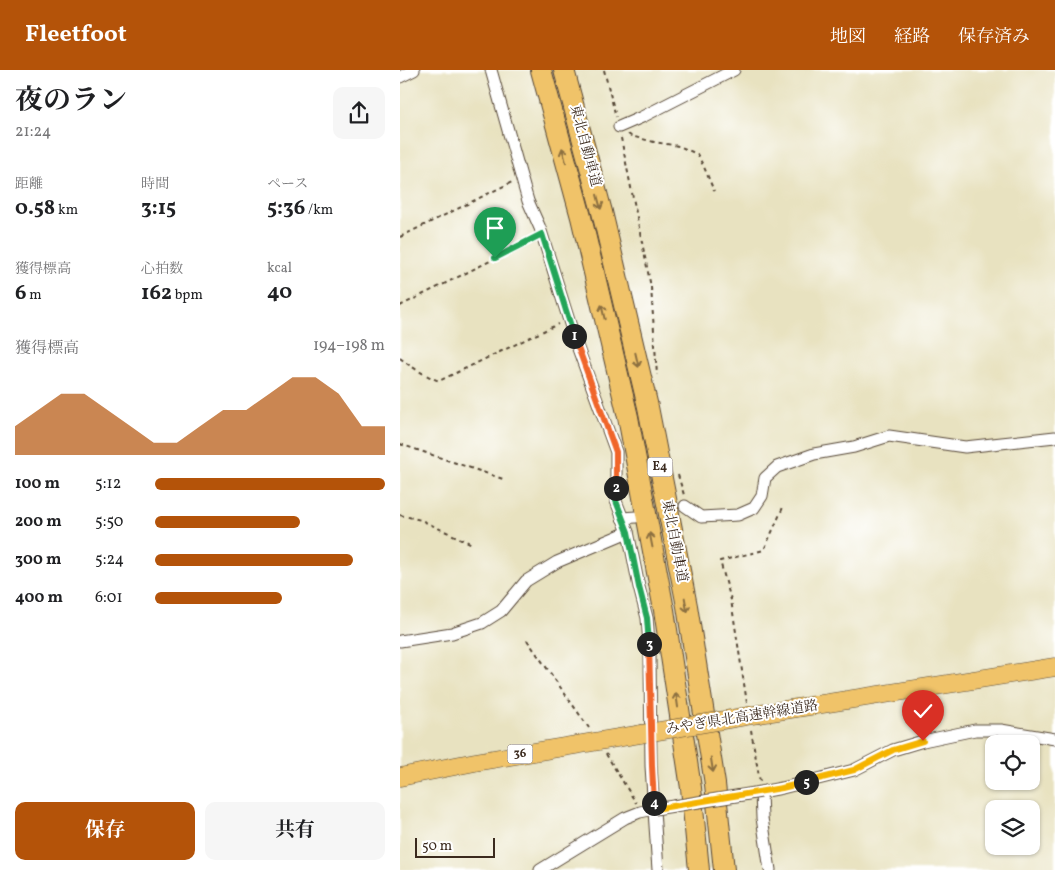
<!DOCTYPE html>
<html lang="ja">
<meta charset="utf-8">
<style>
:root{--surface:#fff;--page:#f6f6f6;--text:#202124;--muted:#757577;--accent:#b45309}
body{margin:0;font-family:Vollkorn,"Noto Serif JP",serif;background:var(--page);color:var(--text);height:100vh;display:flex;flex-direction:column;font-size:19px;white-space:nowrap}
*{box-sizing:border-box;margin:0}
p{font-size:16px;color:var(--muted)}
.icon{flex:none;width:28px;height:28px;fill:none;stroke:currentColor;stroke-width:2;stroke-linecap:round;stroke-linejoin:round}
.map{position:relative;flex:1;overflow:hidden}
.side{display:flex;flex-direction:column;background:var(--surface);width:400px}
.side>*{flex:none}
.buttons{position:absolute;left:585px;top:665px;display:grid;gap:10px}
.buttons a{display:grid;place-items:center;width:55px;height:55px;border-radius:10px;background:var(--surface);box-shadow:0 1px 4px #0004;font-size:25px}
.scale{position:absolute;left:15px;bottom:12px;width:80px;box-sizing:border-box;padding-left:5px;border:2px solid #3b2a1e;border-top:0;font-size:14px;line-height:18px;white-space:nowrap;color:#3b2a1e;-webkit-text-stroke:4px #fff;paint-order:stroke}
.pin{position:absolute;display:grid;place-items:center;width:42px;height:42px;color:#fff;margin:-51px -21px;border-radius:50% 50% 50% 0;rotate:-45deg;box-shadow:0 0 5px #0007}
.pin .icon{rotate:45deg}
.km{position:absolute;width:25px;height:25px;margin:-12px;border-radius:50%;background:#222;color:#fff;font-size:14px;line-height:25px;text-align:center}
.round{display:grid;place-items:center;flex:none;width:52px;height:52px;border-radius:10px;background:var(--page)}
.overview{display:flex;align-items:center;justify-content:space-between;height:85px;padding:0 15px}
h1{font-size:28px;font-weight:700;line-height:38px}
.metrics{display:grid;grid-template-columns:repeat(3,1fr);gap:8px;height:85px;padding:5px 15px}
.metrics div{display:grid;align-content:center}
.metrics b{font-size:21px;font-weight:700}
.metrics small{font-size:14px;font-weight:400}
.metrics p{font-size:14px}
.chart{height:140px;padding:10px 15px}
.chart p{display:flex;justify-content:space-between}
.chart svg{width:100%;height:90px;margin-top:5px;fill:var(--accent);opacity:.7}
.primary-button{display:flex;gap:10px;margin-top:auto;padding:10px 15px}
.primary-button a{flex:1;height:58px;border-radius:10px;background:var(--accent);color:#fff;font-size:20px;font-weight:700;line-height:58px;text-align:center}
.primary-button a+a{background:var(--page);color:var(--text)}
ul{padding:0 15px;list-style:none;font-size:16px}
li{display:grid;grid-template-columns:80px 60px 1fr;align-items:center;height:38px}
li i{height:12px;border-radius:6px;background:var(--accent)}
header{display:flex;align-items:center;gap:30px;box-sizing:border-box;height:70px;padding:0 25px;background:var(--accent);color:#fff}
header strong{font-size:24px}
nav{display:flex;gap:28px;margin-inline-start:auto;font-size:18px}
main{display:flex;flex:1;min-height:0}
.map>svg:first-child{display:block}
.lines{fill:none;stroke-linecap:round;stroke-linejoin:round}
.street-casing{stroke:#554636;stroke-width:13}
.primary-casing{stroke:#554636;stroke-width:19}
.highway-casing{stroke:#554636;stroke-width:22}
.path{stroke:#554636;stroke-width:2;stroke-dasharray:4 4;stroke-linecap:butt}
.street{stroke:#fff;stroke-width:11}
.primary{stroke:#f0c369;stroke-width:18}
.highway{stroke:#f0c369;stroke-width:20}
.street-bridge-casing{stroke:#554636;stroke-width:13;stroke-linecap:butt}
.primary-bridge-casing{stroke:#554636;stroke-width:19;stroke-linecap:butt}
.street-bridge{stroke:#fff;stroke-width:11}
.primary-bridge{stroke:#f0c369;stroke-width:18}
.oneway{stroke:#8c6f40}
.split-1-casing{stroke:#fff;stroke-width:10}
.split-2-casing{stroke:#fff;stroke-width:10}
.split-3-casing{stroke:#fff;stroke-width:10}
.split-4-casing{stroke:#fff;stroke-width:10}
.split-5-casing{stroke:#fff;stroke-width:10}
.split-6-casing{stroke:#fff;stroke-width:10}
.split-1{stroke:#22a559;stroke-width:6}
.split-2{stroke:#f0652b;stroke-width:6}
.split-3{stroke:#22a559;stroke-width:6}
.split-4{stroke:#f0652b;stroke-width:6}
.split-5{stroke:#f5b400;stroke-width:6}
.split-6{stroke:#f5b400;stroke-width:6}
.labels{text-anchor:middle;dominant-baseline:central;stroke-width:4;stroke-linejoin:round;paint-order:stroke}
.shield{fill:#fff;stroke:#766a62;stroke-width:1}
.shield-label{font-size:12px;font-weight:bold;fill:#3b2a1e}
.street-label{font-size:14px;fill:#3b2a1e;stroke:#fff}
</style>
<header>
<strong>Fleetfoot</strong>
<nav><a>地図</a><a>経路</a><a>保存済み</a></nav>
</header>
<main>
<section class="side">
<div class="overview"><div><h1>夜のラン</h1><p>21:24</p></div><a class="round"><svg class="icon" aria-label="share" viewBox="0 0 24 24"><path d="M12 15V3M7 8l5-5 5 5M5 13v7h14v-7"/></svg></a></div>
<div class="metrics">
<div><p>距離</p><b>0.58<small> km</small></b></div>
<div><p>時間</p><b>3:15</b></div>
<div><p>ペース</p><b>5:36<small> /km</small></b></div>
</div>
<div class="metrics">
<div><p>獲得標高</p><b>6<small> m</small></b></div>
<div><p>心拍数</p><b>162<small> bpm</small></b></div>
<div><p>kcal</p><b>40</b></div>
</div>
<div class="chart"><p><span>獲得標高</span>194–198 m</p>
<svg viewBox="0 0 160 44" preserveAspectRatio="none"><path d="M0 44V30L10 22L20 14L30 14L40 22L50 30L60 38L70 38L80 30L90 22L100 22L110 14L120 6L130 6L140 14L150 30L160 30V44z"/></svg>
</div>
<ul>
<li><b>100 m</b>5:12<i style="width:100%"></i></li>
<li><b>200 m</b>5:50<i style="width:63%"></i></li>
<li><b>300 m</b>5:24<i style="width:86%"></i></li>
<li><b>400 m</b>6:01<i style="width:55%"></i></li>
</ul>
<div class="primary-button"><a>保存</a><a>共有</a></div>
</section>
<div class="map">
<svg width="655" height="800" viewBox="0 0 655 800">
<rect width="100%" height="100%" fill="#fff"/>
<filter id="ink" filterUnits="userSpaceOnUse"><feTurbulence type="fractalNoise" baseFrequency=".02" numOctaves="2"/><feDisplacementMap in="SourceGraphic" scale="10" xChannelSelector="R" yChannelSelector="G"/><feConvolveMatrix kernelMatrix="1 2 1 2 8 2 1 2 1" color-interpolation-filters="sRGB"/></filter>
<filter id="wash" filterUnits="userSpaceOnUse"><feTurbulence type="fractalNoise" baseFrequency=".0096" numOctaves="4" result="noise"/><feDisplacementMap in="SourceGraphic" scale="20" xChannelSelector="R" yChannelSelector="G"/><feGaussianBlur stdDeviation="1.12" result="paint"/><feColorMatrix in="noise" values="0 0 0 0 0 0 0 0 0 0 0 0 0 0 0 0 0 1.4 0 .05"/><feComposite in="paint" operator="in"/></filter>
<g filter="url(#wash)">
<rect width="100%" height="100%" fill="#e8e2c0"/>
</g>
<g filter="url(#ink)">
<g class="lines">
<g class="street-casing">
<g id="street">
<polyline points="91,0 128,131 140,158 176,273 216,382 216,431 228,462 239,517 247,548 250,586 251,696 258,800"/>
<polyline points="0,7 14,0"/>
<polyline points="219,57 242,47 334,0"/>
<polyline points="285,436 301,447 338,445 354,438 362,426 365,408 377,397 414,384 454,377 489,366 565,377 655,367"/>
<polyline points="222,448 236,447"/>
<polyline points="0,571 52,563 82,553 101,541 126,511 157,492 228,462"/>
<polyline points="140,800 225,748 240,742 255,739"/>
<polyline points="370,800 362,748 361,722 382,718 454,700 493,680 523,671 575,660 601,660 655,669"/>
</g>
</g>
<g class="primary-casing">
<g id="primary">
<polyline points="359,644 655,597"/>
<polyline points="0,707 75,692 241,664"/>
</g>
</g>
<g class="highway-casing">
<g id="highway">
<polyline points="141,0 181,147 228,347 264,540 291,718 299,800"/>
<polyline points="164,0 202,142 248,337 287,536 315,714 324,800"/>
</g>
</g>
<g class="path">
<polyline points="204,0 216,47"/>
<polyline points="228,64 231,66 254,72 279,76 297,84 304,97 314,121"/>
<polyline points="221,68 251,217 257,305"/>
<polyline points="0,167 112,112"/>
<polyline points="0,236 132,170"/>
<path d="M0,288C12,298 25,305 39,311L158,254"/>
<polyline points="0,374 106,410"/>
<polyline points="278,405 284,425"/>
<polyline points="0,445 21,450 72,474"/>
<polyline points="127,570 189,658"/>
<polyline points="347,633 331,530 320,491 364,480 384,435"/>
<polyline points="351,660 360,712"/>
<polyline points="206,684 236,733"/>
</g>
<use href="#street" class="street"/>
<use href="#primary" class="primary"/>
<use href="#highway" class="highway"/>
<g class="street-bridge-casing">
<polyline id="street-bridge" points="255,739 361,722"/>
</g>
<g class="primary-bridge-casing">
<polyline id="primary-bridge" points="241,664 359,644"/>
</g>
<use href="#street-bridge" class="street-bridge"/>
<use href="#primary-bridge" class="primary-bridge"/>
</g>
<defs><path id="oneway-shaft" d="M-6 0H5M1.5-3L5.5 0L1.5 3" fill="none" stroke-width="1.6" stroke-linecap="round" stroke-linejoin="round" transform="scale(1.25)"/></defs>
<g class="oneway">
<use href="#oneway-shaft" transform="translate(164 85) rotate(-105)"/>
<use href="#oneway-shaft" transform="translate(199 132) rotate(75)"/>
<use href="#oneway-shaft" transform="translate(203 242) rotate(-103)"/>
<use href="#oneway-shaft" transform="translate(237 290) rotate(77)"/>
<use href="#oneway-shaft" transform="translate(251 470) rotate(-101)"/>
<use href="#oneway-shaft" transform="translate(286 535) rotate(80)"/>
<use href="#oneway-shaft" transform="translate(277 630) rotate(-98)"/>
<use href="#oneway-shaft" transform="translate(312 695) rotate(81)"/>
</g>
</g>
<g class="lines" filter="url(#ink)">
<g class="split-1-casing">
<polyline id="split-1" points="95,188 142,164 174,266"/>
</g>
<g class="split-2-casing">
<polyline id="split-2" points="174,266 216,382 216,418"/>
</g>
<g class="split-3-casing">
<polyline id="split-3" points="216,418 216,431 228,462 239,517 247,548 249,574"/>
</g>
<g class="split-4-casing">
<polyline id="split-4" points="249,574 252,696 254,733"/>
</g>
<g class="split-5-casing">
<polyline id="split-5" points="254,733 255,739 382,718 406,712"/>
</g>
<g class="split-6-casing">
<polyline id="split-6" points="406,712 454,700 493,680 523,671"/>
</g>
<use href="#split-1" class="split-1"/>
<use href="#split-2" class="split-2"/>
<use href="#split-3" class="split-3"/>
<use href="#split-4" class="split-4"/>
<use href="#split-5" class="split-5"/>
<use href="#split-6" class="split-6"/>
</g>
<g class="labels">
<g class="shield">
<rect x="247.5" y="387.5" width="25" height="19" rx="4"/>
<rect x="107.5" y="674.5" width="25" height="19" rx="4"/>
</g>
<g class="shield-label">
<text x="260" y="397">E4</text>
<text x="120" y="684">36</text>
</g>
<g class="street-label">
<text transform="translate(185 76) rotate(75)">東北自動車道</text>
<text transform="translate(274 471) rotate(79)">東北自動車道</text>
<text transform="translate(342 648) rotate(-9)">みやぎ県北高速幹線道路</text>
</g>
</g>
</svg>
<div class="buttons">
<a><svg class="icon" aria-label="locate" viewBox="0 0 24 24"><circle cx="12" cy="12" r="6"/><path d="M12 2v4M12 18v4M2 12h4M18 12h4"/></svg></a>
<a><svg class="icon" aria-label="layers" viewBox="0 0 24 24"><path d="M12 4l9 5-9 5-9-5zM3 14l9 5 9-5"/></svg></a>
</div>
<div class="scale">50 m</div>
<div class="pin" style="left:95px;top:188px;background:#1e9e55"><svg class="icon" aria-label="arrive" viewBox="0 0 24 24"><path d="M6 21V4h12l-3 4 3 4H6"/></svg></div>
<div class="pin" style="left:523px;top:671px;background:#d93025"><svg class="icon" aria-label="check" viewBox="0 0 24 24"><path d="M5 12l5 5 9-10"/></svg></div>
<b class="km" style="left:174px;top:266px">1</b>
<b class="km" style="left:216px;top:418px">2</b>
<b class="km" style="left:249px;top:574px">3</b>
<b class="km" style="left:254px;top:733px">4</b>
<b class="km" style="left:406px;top:712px">5</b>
</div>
</main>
